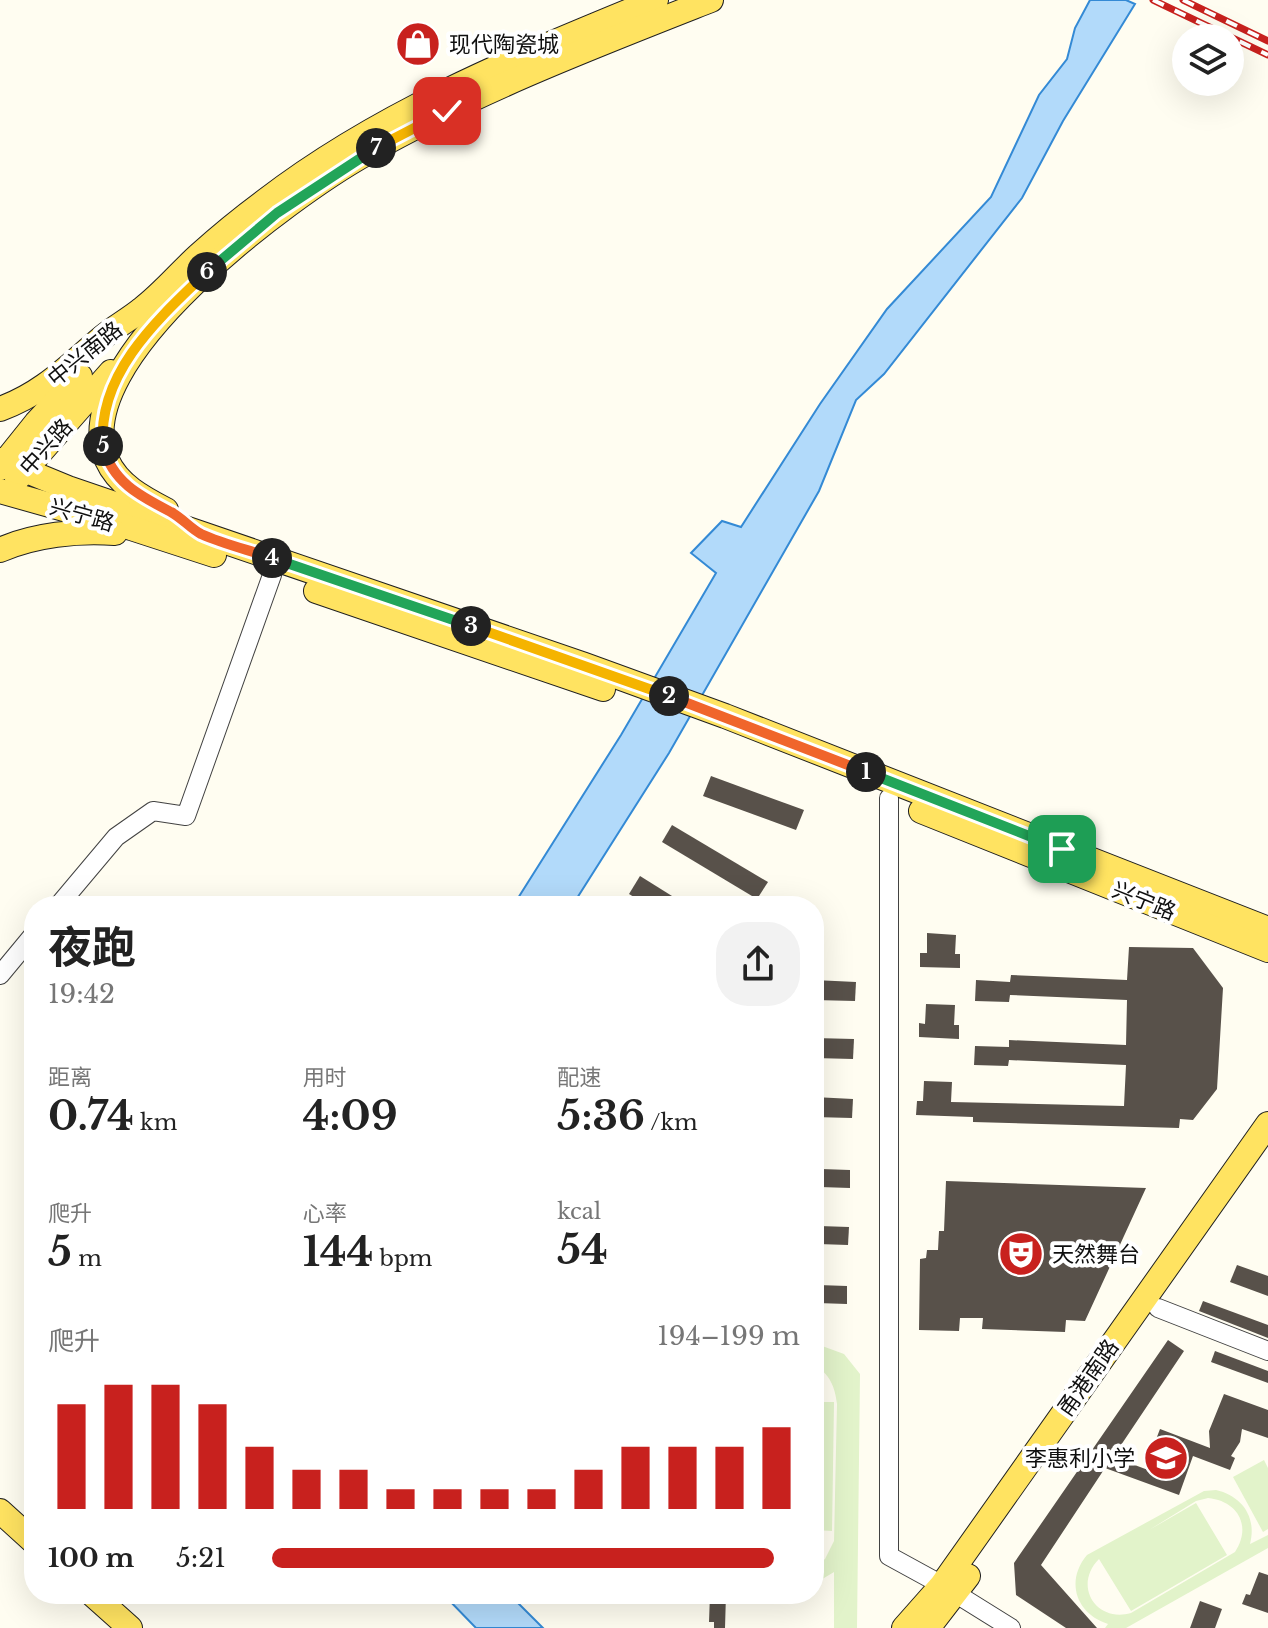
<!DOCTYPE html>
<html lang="zh">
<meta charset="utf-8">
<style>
:root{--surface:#fff;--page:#f2f2f2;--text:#222;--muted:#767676;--accent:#c8211e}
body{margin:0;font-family:"Libre Baskerville","Noto Sans SC",serif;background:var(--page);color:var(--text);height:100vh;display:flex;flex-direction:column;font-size:30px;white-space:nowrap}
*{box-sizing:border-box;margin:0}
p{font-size:26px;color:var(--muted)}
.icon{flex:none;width:44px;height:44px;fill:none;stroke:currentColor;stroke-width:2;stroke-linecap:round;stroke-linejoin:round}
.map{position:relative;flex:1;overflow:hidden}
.sheet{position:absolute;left:24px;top:896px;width:800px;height:708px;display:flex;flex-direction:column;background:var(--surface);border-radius:32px;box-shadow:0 8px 32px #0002}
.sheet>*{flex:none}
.buttons{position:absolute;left:1172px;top:24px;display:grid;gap:16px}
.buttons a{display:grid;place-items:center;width:72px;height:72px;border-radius:50%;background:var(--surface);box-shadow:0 8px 32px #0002;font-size:40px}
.pin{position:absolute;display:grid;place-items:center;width:68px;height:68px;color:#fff;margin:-34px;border-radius:16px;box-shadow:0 4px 12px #0006}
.km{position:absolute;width:40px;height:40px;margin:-20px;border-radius:50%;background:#222;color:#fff;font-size:22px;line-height:40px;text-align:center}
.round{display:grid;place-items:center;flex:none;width:84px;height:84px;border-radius:32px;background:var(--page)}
.headline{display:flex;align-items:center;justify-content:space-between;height:136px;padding:0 24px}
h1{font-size:44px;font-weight:700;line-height:60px}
.figures{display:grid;grid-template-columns:repeat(3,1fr);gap:12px;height:136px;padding:8px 24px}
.figures div{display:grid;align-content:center}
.figures b{font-size:40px;font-weight:700}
.figures small{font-size:22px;font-weight:400}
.figures p{font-size:22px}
.chart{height:224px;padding:16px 24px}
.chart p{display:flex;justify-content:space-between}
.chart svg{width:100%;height:144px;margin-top:8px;stroke:var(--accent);stroke-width:6}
ul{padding:0 24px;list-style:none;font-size:26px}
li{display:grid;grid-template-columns:128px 96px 1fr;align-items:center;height:60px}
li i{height:20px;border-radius:10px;background:var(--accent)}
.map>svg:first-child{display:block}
.pitch{fill:#e2f3ca;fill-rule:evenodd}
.water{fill:#b2dafa;stroke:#348ad5;stroke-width:2}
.building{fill:#58514a}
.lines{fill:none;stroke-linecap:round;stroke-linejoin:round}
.minor-casing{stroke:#424242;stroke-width:20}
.major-casing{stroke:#202020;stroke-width:26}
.minor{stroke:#fff;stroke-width:18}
.major{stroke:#ffe361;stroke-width:24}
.rail-casing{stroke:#c8211e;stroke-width:7}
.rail{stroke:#fff;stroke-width:4;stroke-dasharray:12;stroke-linecap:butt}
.split-1-casing{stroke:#fff;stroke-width:16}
.split-2-casing{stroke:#fff;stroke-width:16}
.split-3-casing{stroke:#fff;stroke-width:16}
.split-4-casing{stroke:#fff;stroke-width:16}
.split-5-casing{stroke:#fff;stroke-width:16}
.split-6-casing{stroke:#fff;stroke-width:16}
.split-7-casing{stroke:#fff;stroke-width:16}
.split-8-casing{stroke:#fff;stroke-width:16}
.split-1{stroke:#22a559;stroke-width:10}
.split-2{stroke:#f0652b;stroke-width:10}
.split-3{stroke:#f5b400;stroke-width:10}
.split-4{stroke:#22a559;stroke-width:10}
.split-5{stroke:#f0652b;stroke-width:10}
.split-6{stroke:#f5b400;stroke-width:10}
.split-7{stroke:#22a559;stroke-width:10}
.split-8{stroke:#f5b400;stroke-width:10}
.labels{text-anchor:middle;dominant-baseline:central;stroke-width:8;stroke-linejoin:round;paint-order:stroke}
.poi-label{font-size:22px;fill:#0f0f0f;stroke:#fff;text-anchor:start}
.street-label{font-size:22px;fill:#0f0f0f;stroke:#fff}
</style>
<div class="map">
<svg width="1268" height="1628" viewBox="0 0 1268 1628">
<rect width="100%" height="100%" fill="#fffdf1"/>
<g class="pitch">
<path d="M814,1343L844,1354L860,1374L857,1628H834V1572L814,1584V1567L825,1559L834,1541L837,1404C835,1387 830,1374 814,1365Z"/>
<polygon points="814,1402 834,1402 832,1531 814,1530"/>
<polygon points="1264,1460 1268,1468 1268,1529 1263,1532 1233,1477"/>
<path d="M1216,1490C1242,1496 1257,1517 1250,1544L1268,1535V1548L1126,1628H1105L1108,1624C1076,1614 1065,1581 1087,1555L1204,1491ZM1208,1498C1238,1501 1252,1526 1235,1552L1131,1613C1095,1623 1073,1585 1099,1559L1131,1611L1227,1555L1196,1503L1149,1530L1196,1501Z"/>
</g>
<g class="water">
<polygon points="1090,0 1126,0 1135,4 1063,121 1022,198 884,374 856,400 819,491 669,753 572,906 513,906 621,735 716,573 691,553 722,521 741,527 820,404 887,309 991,197 1039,95 1067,59 1075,28"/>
<polygon points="443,1594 509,1594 543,1628 476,1628"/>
</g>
<g class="building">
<polygon points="711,776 804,810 796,830 703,796"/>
<polygon points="672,825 768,882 757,899 662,842"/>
<polygon points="640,876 688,906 649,906 629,894"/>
<polygon points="927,933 956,935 955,954 960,954 960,968 920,967 920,953 927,953"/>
<polygon points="1129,947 1193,948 1223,988 1217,1089 1193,1120 1180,1119 1179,1128 973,1122 973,1117 916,1115 917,1101 923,1101 924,1081 952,1082 951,1102 1124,1106 1126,1065 1009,1060 1008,1066 974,1065 975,1046 1009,1047 1009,1040 1126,1045 1127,1000 1010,995 1009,1002 975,1001 976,980 1010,982 1011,975 1127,980"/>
<polygon points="814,980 856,982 855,1001 814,1000"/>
<polygon points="926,1004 955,1005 954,1025 959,1025 959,1039 919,1037 919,1023 925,1024"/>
<polygon points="814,1038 854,1039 853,1059 814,1058"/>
<polygon points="814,1097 853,1099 852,1118 814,1117"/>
<polygon points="821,1169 850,1170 850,1188 820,1187"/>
<polygon points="946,1181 1146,1188 1085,1321 1066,1320 1065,1332 982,1329 983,1318 960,1318 959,1331 919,1330 920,1259 926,1258 927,1250 938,1250 939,1231 944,1231"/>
<polygon points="819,1226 849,1227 848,1245 818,1244"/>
<polygon points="1237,1265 1268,1276 1268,1296 1230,1282"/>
<polygon points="818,1285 847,1286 847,1304 817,1303"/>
<polygon points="1203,1301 1268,1325 1268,1338 1199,1311"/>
<polygon points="1168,1340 1184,1351 1113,1457 1159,1474 1164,1445 1155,1442 1160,1429 1210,1448 1209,1431 1224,1394 1268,1410 1268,1438 1242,1429 1240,1442 1231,1456 1235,1458 1230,1470 1193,1456 1179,1495 1105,1468 1041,1565 1097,1628 1066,1628 1016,1595 1014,1563"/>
<polygon points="1215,1351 1268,1371 1268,1383 1211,1362"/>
<polygon points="1259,1572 1268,1575 1268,1613 1242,1604 1246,1594 1250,1595"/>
<polygon points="710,1594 726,1594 725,1628 714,1628 714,1622 709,1622"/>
<polygon points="1200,1601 1222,1609 1215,1628 1190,1628"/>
</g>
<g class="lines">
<g class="minor-casing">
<g id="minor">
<polyline points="889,798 889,1556 942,1585 1011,1628"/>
<polyline points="58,906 116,837 153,811 186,816 272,575"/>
<polyline points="0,975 34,934"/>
<polyline points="1158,1308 1268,1351"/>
</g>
</g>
<g class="major-casing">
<g id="major">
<path d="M0,409C44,393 68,366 103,337C115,327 130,319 142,309C163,293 180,272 199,255C220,236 242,218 265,201C382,111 520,56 656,0"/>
<polyline points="0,460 68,488 585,665 725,716 1268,929"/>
<polyline points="0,468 36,423 80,376"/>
<polyline points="17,479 111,372"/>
<polyline points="0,491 131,528 214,555"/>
<path d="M166,510C143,498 118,485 107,460C63,361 293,194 367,153C477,91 594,46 711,0"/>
<path d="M0,550C33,535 79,530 115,533"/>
<polyline points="316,591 603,689"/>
<polyline points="921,811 1268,950"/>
<polyline points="0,1511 34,1542"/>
<polyline points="92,1594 130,1628"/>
<polyline points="904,1628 942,1585 1268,1124"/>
<polyline points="928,1628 968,1576"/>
</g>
</g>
<use href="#minor" class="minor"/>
<use href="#major" class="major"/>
<g class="rail-casing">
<g id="rail">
<polyline points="1153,0 1268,55"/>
<polyline points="1183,0 1268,41"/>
</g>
</g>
<use href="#rail" class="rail"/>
</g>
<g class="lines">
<g class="split-1-casing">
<polyline id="split-1" points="866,772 1062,849"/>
</g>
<g class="split-2-casing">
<polyline id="split-2" points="669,696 866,772"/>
</g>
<g class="split-3-casing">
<polyline id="split-3" points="471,626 669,696"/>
</g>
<g class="split-4-casing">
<polyline id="split-4" points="272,558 471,626"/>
</g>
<g class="split-5-casing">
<path id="split-5" d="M103,446C112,482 140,496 171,512C182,518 190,528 201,534C223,544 249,550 272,558"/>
</g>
<g class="split-6-casing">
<path id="split-6" d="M103,446C97,373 159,318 207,272"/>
</g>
<g class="split-7-casing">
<polyline id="split-7" points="207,272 277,213 376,148"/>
</g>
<g class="split-8-casing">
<polyline id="split-8" points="376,148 447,111"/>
</g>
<use href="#split-1" class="split-1"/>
<use href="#split-2" class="split-2"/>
<use href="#split-3" class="split-3"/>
<use href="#split-4" class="split-4"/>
<use href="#split-5" class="split-5"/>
<use href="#split-6" class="split-6"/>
<use href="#split-7" class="split-7"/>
<use href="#split-8" class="split-8"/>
</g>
<defs>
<g id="shop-disc" transform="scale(2.3)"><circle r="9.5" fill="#c8211e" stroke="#fff"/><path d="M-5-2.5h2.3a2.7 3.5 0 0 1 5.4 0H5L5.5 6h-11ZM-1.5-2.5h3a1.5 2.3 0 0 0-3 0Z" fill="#fff"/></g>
<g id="theatre-disc" transform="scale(2.3)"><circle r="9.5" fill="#c8211e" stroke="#fff"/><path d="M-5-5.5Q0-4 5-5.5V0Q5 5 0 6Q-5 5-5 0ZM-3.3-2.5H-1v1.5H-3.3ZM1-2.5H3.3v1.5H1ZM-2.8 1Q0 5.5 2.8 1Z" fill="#fff"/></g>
<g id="school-disc" transform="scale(2.3)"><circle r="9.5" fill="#c8211e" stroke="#fff"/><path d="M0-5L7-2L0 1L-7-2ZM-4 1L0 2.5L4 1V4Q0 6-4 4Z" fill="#fff"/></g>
</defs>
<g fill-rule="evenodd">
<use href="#shop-disc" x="418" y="44"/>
<use href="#theatre-disc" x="1021" y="1254"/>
<use href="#school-disc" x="1166" y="1458"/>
</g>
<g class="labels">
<g class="poi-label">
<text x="449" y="44">现代陶瓷城</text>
<text x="1052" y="1254">天然舞台</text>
<text x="1135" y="1458" text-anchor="end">李惠利小学</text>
</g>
<g class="street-label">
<text transform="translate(85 354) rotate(-39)">中兴南路</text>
<text transform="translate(46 447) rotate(-48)">中兴路</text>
<text transform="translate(82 515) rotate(16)">兴宁路</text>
<text transform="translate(1144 901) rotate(22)">兴宁路</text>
<text transform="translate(1088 1378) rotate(-55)">甬港南路</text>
</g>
</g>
</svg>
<div class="buttons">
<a><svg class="icon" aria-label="layers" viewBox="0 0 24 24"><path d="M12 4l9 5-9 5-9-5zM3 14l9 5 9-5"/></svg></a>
</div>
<div class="pin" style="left:1062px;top:849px;background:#1e9e55"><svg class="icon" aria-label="arrive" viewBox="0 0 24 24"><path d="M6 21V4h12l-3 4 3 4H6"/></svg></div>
<div class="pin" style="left:447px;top:111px;background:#d93025"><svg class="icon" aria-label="check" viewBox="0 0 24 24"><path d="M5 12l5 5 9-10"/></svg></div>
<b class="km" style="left:866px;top:772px">1</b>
<b class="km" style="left:669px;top:696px">2</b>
<b class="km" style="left:471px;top:626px">3</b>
<b class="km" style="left:272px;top:558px">4</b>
<b class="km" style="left:103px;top:446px">5</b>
<b class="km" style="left:207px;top:272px">6</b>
<b class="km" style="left:376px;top:148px">7</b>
<section class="sheet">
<div class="headline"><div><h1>夜跑</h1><p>19:42</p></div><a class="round"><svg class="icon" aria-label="share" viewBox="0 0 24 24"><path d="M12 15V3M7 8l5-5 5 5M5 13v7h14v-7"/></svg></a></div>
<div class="figures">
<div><p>距离</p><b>0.74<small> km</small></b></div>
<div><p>用时</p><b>4:09</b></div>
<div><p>配速</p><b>5:36<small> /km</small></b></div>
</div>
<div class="figures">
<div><p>爬升</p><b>5<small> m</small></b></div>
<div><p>心率</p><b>144<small> bpm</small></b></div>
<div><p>kcal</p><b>54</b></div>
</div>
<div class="chart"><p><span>爬升</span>194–199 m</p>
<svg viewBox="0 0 160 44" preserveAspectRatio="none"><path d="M5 44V12M15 44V6M25 44V6M35 44V12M45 44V25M55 44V32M65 44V32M75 44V38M85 44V38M95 44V38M105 44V38M115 44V32M125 44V25M135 44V25M145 44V25M155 44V19"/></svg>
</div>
<ul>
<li><b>100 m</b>5:21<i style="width:95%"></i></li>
</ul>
</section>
</div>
